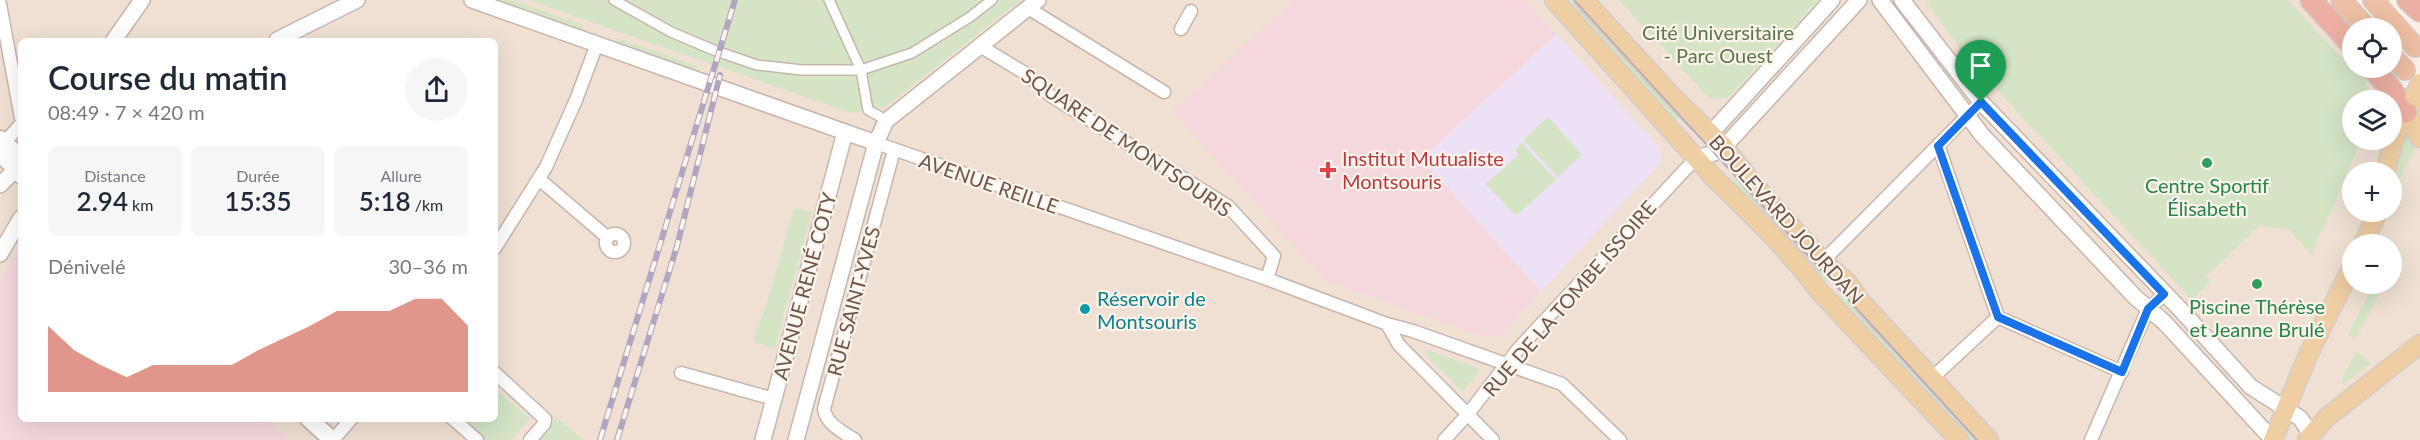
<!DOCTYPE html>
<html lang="fr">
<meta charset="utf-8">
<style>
:root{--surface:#fff;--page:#f6f6f7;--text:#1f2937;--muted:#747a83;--accent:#d36a59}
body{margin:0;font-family:Lato,sans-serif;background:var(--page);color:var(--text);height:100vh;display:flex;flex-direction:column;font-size:22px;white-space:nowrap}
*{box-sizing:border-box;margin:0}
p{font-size:20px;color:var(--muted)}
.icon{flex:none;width:33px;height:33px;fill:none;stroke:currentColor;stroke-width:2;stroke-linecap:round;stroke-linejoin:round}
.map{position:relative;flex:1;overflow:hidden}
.sheet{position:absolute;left:18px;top:38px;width:480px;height:384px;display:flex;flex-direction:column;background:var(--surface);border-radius:9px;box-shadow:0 6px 24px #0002}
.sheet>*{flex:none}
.buttons{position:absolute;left:2342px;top:18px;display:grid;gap:12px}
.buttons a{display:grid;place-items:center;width:60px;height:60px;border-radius:50%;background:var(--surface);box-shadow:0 6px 24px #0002;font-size:30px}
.pin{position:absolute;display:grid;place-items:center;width:51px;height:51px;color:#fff;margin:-62px -26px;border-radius:50% 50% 50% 0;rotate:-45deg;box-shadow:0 0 6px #0007}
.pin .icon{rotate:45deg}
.round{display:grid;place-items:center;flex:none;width:63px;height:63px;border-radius:32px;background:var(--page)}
.overview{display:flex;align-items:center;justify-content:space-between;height:102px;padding:0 30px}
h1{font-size:33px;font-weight:600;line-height:45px}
.stats{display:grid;grid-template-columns:repeat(3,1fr);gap:9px;height:102px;padding:6px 30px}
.stats div{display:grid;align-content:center;border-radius:9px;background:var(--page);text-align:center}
.stats b{font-size:26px;font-weight:600}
.stats small{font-size:16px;font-weight:400}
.stats p{font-size:16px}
.chart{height:168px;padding:12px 30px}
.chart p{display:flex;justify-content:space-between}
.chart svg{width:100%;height:108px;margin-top:6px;fill:var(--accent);opacity:.7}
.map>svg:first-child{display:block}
.residential{fill:#efe0d3;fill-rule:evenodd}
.education{fill:#ece1f5}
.medical{fill:#f5d8de}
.green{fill:#d4e4c5}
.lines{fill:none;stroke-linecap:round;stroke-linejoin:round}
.pedestrian-casing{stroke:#c8b6ac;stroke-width:12}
.minor-casing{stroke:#c8b6ac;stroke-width:15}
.tertiary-casing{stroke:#c8b6ac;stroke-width:18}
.secondary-casing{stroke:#cdb8ad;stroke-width:20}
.primary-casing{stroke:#d4ccca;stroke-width:21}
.trunk-casing{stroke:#d4ccca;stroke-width:22}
.motorway-casing{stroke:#d4ccca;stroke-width:24}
.pedestrian{stroke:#fff;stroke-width:9}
.minor{stroke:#fff;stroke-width:12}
.tertiary{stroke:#fff;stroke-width:15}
.secondary{stroke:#fff;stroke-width:16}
.primary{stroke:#efcea4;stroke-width:18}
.trunk{stroke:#edbfa4;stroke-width:20}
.motorway{stroke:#ebb0a3;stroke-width:21}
.tram{stroke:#b1a5c0;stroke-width:1.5}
.rail-casing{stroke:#b1a5c0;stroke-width:6}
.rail{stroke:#fcf3ea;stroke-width:4;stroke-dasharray:11;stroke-linecap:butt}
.primary-bridge-casing{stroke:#d4ccca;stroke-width:21;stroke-linecap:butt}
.primary-bridge{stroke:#efcea4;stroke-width:18}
.route-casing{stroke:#fff;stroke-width:12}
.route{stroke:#1a73e8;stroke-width:8}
.leisure-dot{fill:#2e9e5b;stroke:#fcf3ea;stroke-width:2}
.health-dot{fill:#e0444e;stroke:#fcf3ea;stroke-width:2}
.culture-dot{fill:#0f9aa8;stroke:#fcf3ea;stroke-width:2}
.labels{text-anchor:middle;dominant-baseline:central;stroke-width:4.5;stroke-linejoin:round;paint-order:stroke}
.park-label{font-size:20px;fill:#5b784a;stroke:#fcf3ea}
.street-label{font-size:20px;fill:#6e564d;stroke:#fcf3ea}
.health-label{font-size:20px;fill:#be3a42;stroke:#fcf3ea;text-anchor:start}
.leisure-label{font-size:20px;fill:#27864d;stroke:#fcf3ea}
.culture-label{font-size:20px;fill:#0d838f;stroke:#fcf3ea;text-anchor:start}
</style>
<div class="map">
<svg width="2420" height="440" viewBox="0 0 2420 440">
<rect width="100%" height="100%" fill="#f9efe4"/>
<path class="residential" d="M0,0H2301L2352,57V68H2360L2385,100H2352V140H2391V109L2395,114L2408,95L2420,108V440H0ZM21,40H495V418H21ZM2352,172H2391V212H2352ZM2352,244H2391V284H2352Z"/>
<polygon class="education" points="1556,34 1660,148 1661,162 1541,292 1421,159"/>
<g class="medical">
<polygon points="1294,0 1525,0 1556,34 1421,159 1541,292 1502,335 1488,338 1326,281 1172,111"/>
<polygon points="21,244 21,418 265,419 289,440 0,440 0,280"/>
</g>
<g class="green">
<polygon points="495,0 511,0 583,25 581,30"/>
<polygon points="528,0 1021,0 885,107 851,113"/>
<polygon points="1562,0 1578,0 1683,114 1673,123"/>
<polygon points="1619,0 1818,0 1728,98 1710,99"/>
<polygon points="1925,0 2287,0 2359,76 2364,76 2371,100 2352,100 2352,140 2361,140 2322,233 2320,233 2312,252 2313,256 2289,230 2259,226 2206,276 2210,281 2192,300 1965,55"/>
<polygon points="617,38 697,66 696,71 615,42"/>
<polygon points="1548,117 1582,155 1558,177 1523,140"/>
<polygon points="2405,132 2409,133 2415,149 2393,191 2391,189 2395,160"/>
<polygon points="1522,143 1556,180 1517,215 1514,214 1486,184 1518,155 1515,149"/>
<polygon points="1739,175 1831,277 1823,284 1731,184"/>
<polygon points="794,208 812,212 775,348 753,342 768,300"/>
<polygon points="2373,284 2384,284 2356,339 2348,335"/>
<polygon points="1845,290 1983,440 1964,440 1836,299"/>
<polygon points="1427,350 1480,369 1463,392 1425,354"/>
<polygon points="2356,351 2371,363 2344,384 2341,382"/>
<polygon points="495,388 530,419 511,440 482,440 458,419 495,418"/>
<polygon points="557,418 583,440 537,440"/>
</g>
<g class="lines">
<g class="pedestrian-casing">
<g id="pedestrian">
<polyline points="614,0 671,32 716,51 757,65 802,70 861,70 912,53 970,17 992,0"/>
<polyline points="829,0 861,70 868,110 879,116"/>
</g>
</g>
<g class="minor-casing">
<g id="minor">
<polyline points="0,4 21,118"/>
<polyline points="1028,8 1164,92"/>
<polyline points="1181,29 1191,11"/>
<polyline points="980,46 1028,75 1051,96 1228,206 1274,256 1267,279"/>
<polyline points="5,142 21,124"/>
<polyline points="876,143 1267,279 1387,324 1413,331 1562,384 1620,440"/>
<polyline points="1938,145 1998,317 2122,372"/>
<polyline points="539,179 607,237"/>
<circle cx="615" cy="243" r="9"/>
<polyline points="495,248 546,167 576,100 597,44"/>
<polyline points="1823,261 1981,102"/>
<polyline points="1387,324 1399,345 1493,440"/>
<polyline points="495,373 545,419 544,424 530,440"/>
<polyline points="681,373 774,399"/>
<polyline points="1931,379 1998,317"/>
<polyline points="452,418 477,440"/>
<polyline points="333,440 352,418"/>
<path d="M855,440C843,432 826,424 824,409L894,150"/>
<polyline points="1444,440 1468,414 1519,348 1696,158"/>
<polyline points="2091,440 2148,309 2165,294"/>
</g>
</g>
<g class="tertiary-casing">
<g id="tertiary">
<polyline points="472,0 876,143"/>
<polyline points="1880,0 1982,135 2135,297 2164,322 2273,440"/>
<polyline points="1902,0 1981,102 2179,308 2251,387 2300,418 2311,434"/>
<polyline points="114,40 142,0"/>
<polyline points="277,40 357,0"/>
<polyline points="1711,133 1832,0"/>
<polyline points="0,154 21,176"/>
<polyline points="1696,158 1714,153 1724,147 1859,0"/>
<polyline points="0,185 21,164"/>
<polyline points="0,254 21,218"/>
<polyline points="763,440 845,132"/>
<polyline points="796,440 876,143 886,121 1038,0"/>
</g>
</g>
<g class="secondary-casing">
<g id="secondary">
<polyline points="0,139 21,158"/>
<polyline points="308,418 332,440"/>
</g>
</g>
<g class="primary-casing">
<g id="primary">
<path d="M1554,0L1713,177C1750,213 1788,249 1819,291L1959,440"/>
<polyline points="1584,0 1673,97 1724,147 1756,187 1823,261 1848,283 1863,304 1989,440"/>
<polyline points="2406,112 2420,138"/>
<polyline points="2385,172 2393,143 2412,101"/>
<polyline points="2363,244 2378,212"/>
<polyline points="2273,440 2308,355 2352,267"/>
<polyline points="2307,440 2326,418 2420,344"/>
</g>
</g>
<g class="trunk-casing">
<g id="trunk">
<polyline points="2341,0 2367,28"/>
<polyline points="2373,0 2415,47"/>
<polyline points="2391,55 2405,70"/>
</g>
</g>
<g class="motorway-casing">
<g id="motorway">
<polyline points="2311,0 2352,45"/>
<polyline points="2408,0 2420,11"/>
<polyline points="2372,68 2391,89 2406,112"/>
</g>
</g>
<use href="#pedestrian" class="pedestrian"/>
<use href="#minor" class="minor"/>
<use href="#tertiary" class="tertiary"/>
<use href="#secondary" class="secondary"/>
<use href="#primary" class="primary"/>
<use href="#trunk" class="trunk"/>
<use href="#motorway" class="motorway"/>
<polyline class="tram" points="1574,0 1977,440"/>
<g class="rail-casing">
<g id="rail">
<polyline points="600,440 735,0"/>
<polyline points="617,440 677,246 720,75"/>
</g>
</g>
<use href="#rail" class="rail"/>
<g class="primary-bridge-casing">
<polyline id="primary-bridge" points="2414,96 2420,83"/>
</g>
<use href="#primary-bridge" class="primary-bridge"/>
</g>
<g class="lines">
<g class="route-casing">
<polygon id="route" points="1981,102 2164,294 2148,309 2122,372 1998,317 1938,146"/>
</g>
<use href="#route" class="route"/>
</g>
<g class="leisure-dot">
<circle cx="2207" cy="163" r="6"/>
<circle cx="2257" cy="284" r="6"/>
</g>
<path class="health-dot" d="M1325 161h6v6h6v6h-6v6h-6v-6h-6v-6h6z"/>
<circle class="culture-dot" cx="1085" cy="309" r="6"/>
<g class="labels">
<g class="park-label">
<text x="1718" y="32">Cité Universitaire<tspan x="1718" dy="23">- Parc Ouest</tspan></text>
</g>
<g class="street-label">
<text transform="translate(1127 142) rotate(34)">SQUARE DE MONTSOURIS</text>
<text transform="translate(989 183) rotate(19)">AVENUE REILLE</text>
<text transform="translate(1787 219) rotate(48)">BOULEVARD JOURDAN</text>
<text transform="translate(804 286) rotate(-75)">AVENUE RENÉ COTY</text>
<text transform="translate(1569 298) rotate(-49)">RUE DE LA TOMBE ISSOIRE</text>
<text transform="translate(853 301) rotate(-75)">RUE SAINT-YVES</text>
</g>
<g class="health-label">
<text x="1342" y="158">Institut Mutualiste<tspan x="1342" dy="23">Montsouris</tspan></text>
</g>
<g class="leisure-label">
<text x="2207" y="185">Centre Sportif<tspan x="2207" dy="23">Élisabeth</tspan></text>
<text x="2257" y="306">Piscine Thérèse<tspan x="2257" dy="23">et Jeanne Brulé</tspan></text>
</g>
<g class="culture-label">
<text x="1097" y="298">Réservoir de<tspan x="1097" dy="23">Montsouris</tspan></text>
</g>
</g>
</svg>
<div class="buttons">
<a><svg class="icon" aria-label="locate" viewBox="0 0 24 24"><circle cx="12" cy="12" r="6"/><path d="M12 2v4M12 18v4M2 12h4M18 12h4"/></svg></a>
<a><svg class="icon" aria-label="layers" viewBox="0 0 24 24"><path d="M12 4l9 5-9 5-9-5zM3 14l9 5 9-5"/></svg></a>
<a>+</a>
<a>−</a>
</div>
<div class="pin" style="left:1981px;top:102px;background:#1e9e55"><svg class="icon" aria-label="arrive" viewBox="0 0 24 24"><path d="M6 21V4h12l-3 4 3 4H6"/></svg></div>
<section class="sheet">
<div class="overview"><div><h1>Course du matin</h1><p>08:49 · 7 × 420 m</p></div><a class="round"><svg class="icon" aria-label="share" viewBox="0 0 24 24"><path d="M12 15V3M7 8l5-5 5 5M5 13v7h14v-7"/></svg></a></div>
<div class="stats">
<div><p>Distance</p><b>2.94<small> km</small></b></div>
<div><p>Durée</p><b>15:35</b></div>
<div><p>Allure</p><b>5:18<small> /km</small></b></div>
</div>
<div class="chart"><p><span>Dénivelé</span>30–36 m</p>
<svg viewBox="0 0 160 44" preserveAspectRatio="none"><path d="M0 44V17L10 27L20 33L30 38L40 33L50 33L60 33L70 33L80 27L90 22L100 17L110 11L120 11L130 11L140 6L150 6L160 17V44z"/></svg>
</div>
</section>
</div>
